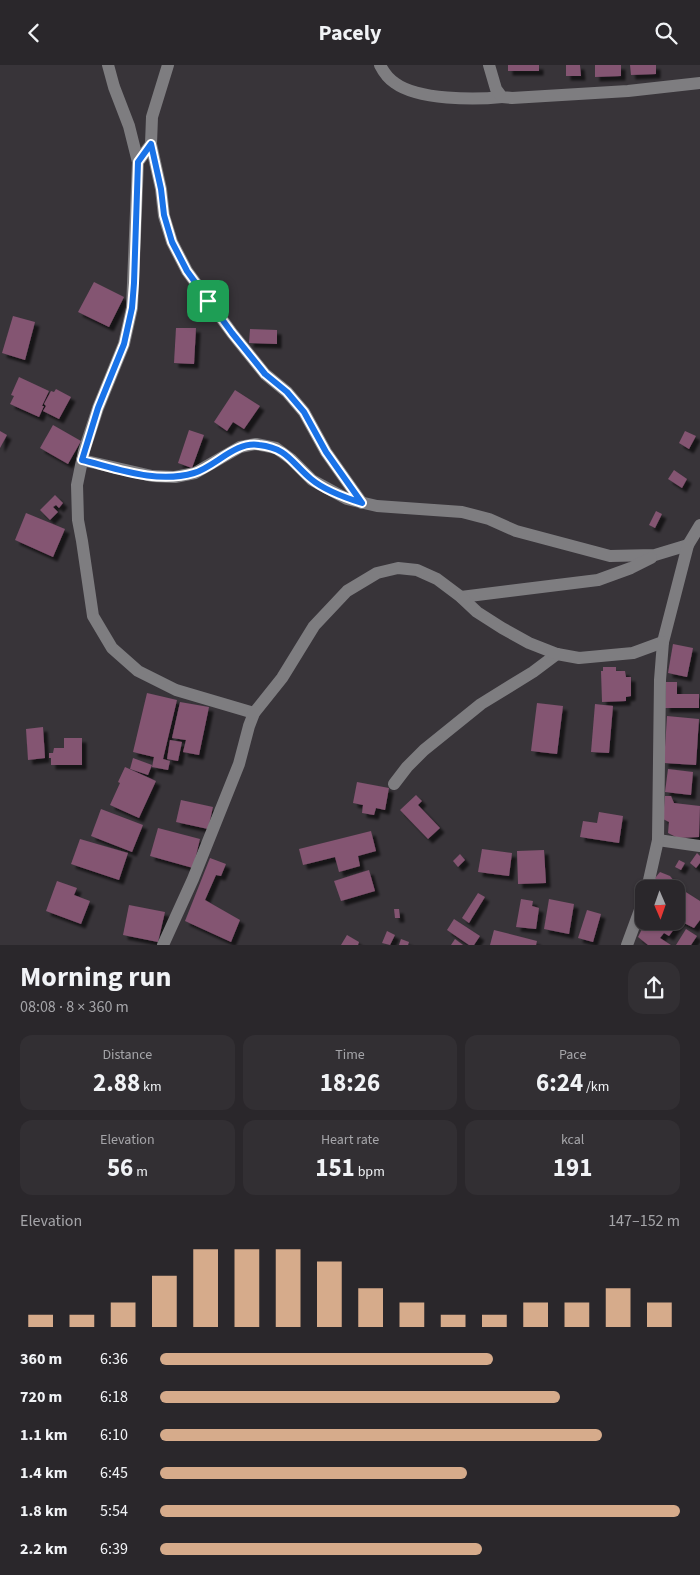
<!DOCTYPE html>
<meta charset="utf-8">
<style>
:root{--surface:#2a272b;--page:#322f33;--text:#f1f3f6;--muted:#a5a5a9;--line:#464447;--accent:#d6ab8b}
body{margin:0;font-family:"Source Sans 3",sans-serif;background:var(--page);color:var(--text);height:100vh;display:flex;flex-direction:column;font-size:19px;white-space:nowrap}
*{box-sizing:border-box;margin:0}
p{font-size:16px;color:var(--muted)}
.icon{flex:none;width:28px;height:28px;fill:none;stroke:currentColor;stroke-width:2;stroke-linecap:round;stroke-linejoin:round}
.map{position:relative;height:880px;overflow:hidden}
.drawer{display:flex;flex-direction:column;background:var(--surface);flex:1}
.drawer>*{flex:none}
.needle{width:32px;rotate:178deg}
.controls{position:absolute;left:635px;top:815px;display:grid;gap:10px}
.controls a{display:grid;place-items:center;width:50px;height:50px;border-radius:10px;background:var(--surface);box-shadow:0 1px 4px #0004,0 0 0 1px var(--line);font-size:25px}
.pin{position:absolute;display:grid;place-items:center;width:42px;height:42px;color:#fff;margin:-21px;border-radius:10px;box-shadow:0 2px 8px #0006}
.round{display:grid;place-items:center;flex:none;width:52px;height:52px;border-radius:15px;background:var(--page)}
.summary{display:flex;align-items:center;justify-content:space-between;height:85px;padding:0 20px}
h1{font-size:28px;font-weight:700;line-height:38px}
.figures{display:grid;grid-template-columns:repeat(3,1fr);gap:8px;height:85px;padding:5px 20px}
.figures div{display:grid;align-content:center;border-radius:12px;background:var(--page);text-align:center}
.figures b{font-size:25px;font-weight:700}
.figures small{font-size:14px;font-weight:400}
.figures p{font-size:14px}
.chart{height:140px;padding:10px 20px}
.chart p{display:flex;justify-content:space-between}
.chart svg{width:100%;height:90px;margin-top:5px;stroke:var(--accent);stroke-width:6}
ul{padding:0 20px;list-style:none;font-size:16px}
li{display:grid;grid-template-columns:80px 60px 1fr;align-items:center;height:38px}
li i{height:12px;border-radius:6px;background:var(--accent)}
header{display:flex;justify-content:space-between;align-items:center;height:65px;padding:0 20px;background:var(--surface);font-size:22px;font-weight:700}
.map>svg:first-child{display:block}
.building{fill:#845472;filter:url(#shadow)}
.lines{fill:none;stroke-linecap:round;stroke-linejoin:round}
.minor{stroke:#7e7d80;stroke-width:12}
.route-casing{stroke:#fff;stroke-width:10}
.route{stroke:#1a73e8;stroke-width:6}
</style>
<header><svg class="icon" aria-label="back" viewBox="0 0 24 24"><path d="M15 5l-7 7 7 7"/></svg>Pacely<svg class="icon" aria-label="search" viewBox="0 0 24 24"><circle cx="10" cy="10" r="6"/><path d="M15 15l6 6"/></svg></header>
<div class="map">
<svg width="700" height="880" viewBox="0 0 700 880">
<defs>
<filter id="shadow"><feDropShadow dx="4.5" dy="4.5" stdDeviation="1" flood-color="#0009"/></filter>
</defs>
<rect width="100%" height="100%" fill="#383439"/>
<g class="building">
<rect x="508" y="0" width="31" height="6"/>
<polygon points="566,0 580,0 581,11 566,11"/>
<polygon points="595,0 621,0 621,11 595,12"/>
<polygon points="630,0 656,0 656,9 631,10"/>
<polygon points="94,217 124,232 109,262 78,247"/>
<polygon points="13,251 35,257 25,295 2,288"/>
<polygon points="176,263 196,263 194,299 174,298"/>
<polygon points="250,264 277,265 277,279 249,278"/>
<polygon points="19,312 49,326 42,341 44,341 39,352 10,339 14,331 11,330"/>
<polygon points="56,324 71,332 59,354 43,346 46,341 44,339 51,326 54,327"/>
<polygon points="235,325 260,341 244,364 233,357 227,366 214,357"/>
<polygon points="53,360 81,376 68,399 40,383"/>
<polygon points="189,365 204,370 192,403 178,398"/>
<polygon points="0,366 7,370 0,383"/>
<polygon points="685,366 696,371 689,384 679,378"/>
<polygon points="674,405 687,414 682,423 668,414"/>
<polygon points="55,430 63,438 59,443 56,440 53,442 58,447 50,455 40,445"/>
<polygon points="656,446 662,449 655,463 649,460"/>
<polygon points="26,448 65,464 53,492 15,475"/>
<polygon points="673,579 693,583 687,612 668,608"/>
<polygon points="603,602 616,602 616,606 625,606 626,612 631,612 631,631 626,632 626,636 602,637 601,606 603,606"/>
<polygon points="666,617 677,617 677,629 699,629 699,643 665,643"/>
<polygon points="147,628 177,635 163,694 170,696 168,705 152,702 154,692 133,687"/>
<polygon points="180,637 209,642 199,690 183,687 186,675 172,673"/>
<polygon points="537,638 563,641 557,689 531,686"/>
<polygon points="595,639 613,641 609,688 591,687"/>
<polygon points="667,651 699,654 696,700 664,698"/>
<polygon points="43,662 45,693 28,695 26,664"/>
<polygon points="64,673 82,673 82,700 51,700 51,693 49,693 49,688 53,688 54,683 64,683"/>
<polygon points="170,675 182,677 178,696 167,694"/>
<polygon points="133,693 152,700 148,710 130,704"/>
<polygon points="125,702 156,716 139,753 110,740 120,718 118,717"/>
<polygon points="668,704 693,707 691,730 665,727"/>
<polygon points="357,717 389,723 385,745 376,743 374,750 362,748 363,740 353,738"/>
<polygon points="416,730 422,736 418,740 440,763 428,774 400,745"/>
<polygon points="665,731 671,731 674,738 700,741 699,772 678,773 668,768 669,757 663,754"/>
<polygon points="181,735 213,742 208,764 176,757"/>
<polygon points="101,744 143,760 132,787 91,771"/>
<polygon points="599,747 623,751 619,778 580,772 583,756 597,758"/>
<polygon points="158,763 200,774 193,803 150,791"/>
<polygon points="371,766 376,786 358,791 360,801 339,807 335,792 303,800 299,784"/>
<polygon points="80,774 128,788 119,815 71,799"/>
<polygon points="482,784 512,788 509,811 478,807"/>
<polygon points="544,785 546,818 518,819 517,786"/>
<polygon points="697,788 700,791 700,798 696,803 690,798"/>
<polygon points="460,789 465,795 458,802 453,796"/>
<polygon points="210,793 226,799 221,811 216,810 205,835 240,855 231,877 185,856"/>
<polygon points="679,795 685,798 681,805 675,802"/>
<polygon points="369,805 375,826 341,836 334,816"/>
<polygon points="660,807 670,811 674,816 667,824 656,824 650,819"/>
<polygon points="57,816 77,823 74,830 90,836 81,859 46,846"/>
<polygon points="681,824 700,836 700,855 694,863 680,856 669,871 664,868 660,873 671,880 648,880 638,872 646,856 676,856 676,830"/>
<polygon points="478,828 485,832 469,858 462,853"/>
<polygon points="521,834 533,836 532,841 539,843 536,864 516,862"/>
<polygon points="549,834 574,839 569,869 544,864"/>
<polygon points="129,840 165,847 158,877 123,870"/>
<polygon points="394,844 399,844 400,853 395,853"/>
<polygon points="587,845 601,849 593,877 578,873"/>
<polygon points="454,854 480,871 474,880 469,880 447,865"/>
<polygon points="686,864 697,871 691,880 676,880"/>
<polygon points="494,865 537,876 536,880 490,880"/>
<polygon points="387,866 395,870 390,880 382,878"/>
<polygon points="347,870 359,877 358,880 341,880"/>
<polygon points="401,874 409,877 408,880 399,880"/>
<polygon points="455,874 463,880 451,880"/>
</g>
<g class="lines">
<g class="minor">
<polyline points="108,0 114,22 129,61 138,97"/>
<polyline points="168,0 152,52 151,79 138,97 132,243 124,279 98,343 84,386 77,420 78,455 82,476 93,551 112,583 138,606 176,625 254,648"/>
<path d="M380,0C383,6 389,14 395,18C418,35 475,35 502,32"/>
<polyline points="489,0 496,24 502,32 512,33 628,26 700,18"/>
<polyline points="151,79 161,124 164,151 172,177 187,206 232,268 265,309 287,327 304,347 326,387 362,438"/>
<polyline points="82,395 152,411 175,412 195,408 240,382 256,379 276,383 291,394 312,415 347,434 377,441 462,447 489,454 516,466 610,491 655,490 688,480"/>
<polyline points="461,532 598,515 631,503 651,493"/>
<polyline points="394,719 407,702 424,685 481,639 533,607 557,589"/>
<polyline points="658,775 700,781"/>
<polyline points="647,824 658,775 660,615 663,577 688,480 700,460"/>
<polyline points="163,880 193,814 239,699 249,661 254,648 282,613 314,561 347,526 377,508 398,503 417,505 437,514 461,532 477,547 502,563 529,578 557,589 579,593 633,588 663,577"/>
<polyline points="627,880 644,834"/>
</g>
</g>
<g class="lines">
<g class="route-casing">
<path id="route" d="M151,79L161,124L164,150L172,177L187,206L232,268L265,309L287,327L304,347L326,387L362,438C346,433 323,424 311,414C291,397 287,383 259,380C235,376 215,402 194,408C157,419 118,404 82,395L98,343L124,279L132,243L134,218L138,97Z"/>
</g>
<use href="#route" class="route"/>
</g>
</svg>
<div class="controls">
<a><svg class="needle" viewBox="-14 -14 28 28"><path d="M0-13l5 13h-10z" fill="#e53935"/><path d="M0 13l5-13h-10z" fill="#a5a5a9"/></svg></a>
</div>
<div class="pin" style="left:208px;top:236px;background:#1e9e55"><svg class="icon" aria-label="arrive" viewBox="0 0 24 24"><path d="M6 21V4h12l-3 4 3 4H6"/></svg></div>
</div>
<section class="drawer">
<div class="summary"><div><h1>Morning run</h1><p>08:08 · 8 × 360 m</p></div><a class="round"><svg class="icon" aria-label="share" viewBox="0 0 24 24"><path d="M12 15V3M7 8l5-5 5 5M5 13v7h14v-7"/></svg></a></div>
<div class="figures">
<div><p>Distance</p><b>2.88<small> km</small></b></div>
<div><p>Time</p><b>18:26</b></div>
<div><p>Pace</p><b>6:24<small> /km</small></b></div>
</div>
<div class="figures">
<div><p>Elevation</p><b>56<small> m</small></b></div>
<div><p>Heart rate</p><b>151<small> bpm</small></b></div>
<div><p>kcal</p><b>191</b></div>
</div>
<div class="chart"><p><span>Elevation</span>147–152 m</p>
<svg viewBox="0 0 160 44" preserveAspectRatio="none"><path d="M5 44V38M15 44V38M25 44V32M35 44V19M45 44V6M55 44V6M65 44V6M75 44V12M85 44V25M95 44V32M105 44V38M115 44V38M125 44V32M135 44V32M145 44V25M155 44V32"/></svg>
</div>
<ul>
<li><b>360 m</b>6:36<i style="width:64%"></i></li>
<li><b>720 m</b>6:18<i style="width:77%"></i></li>
<li><b>1.1 km</b>6:10<i style="width:85%"></i></li>
<li><b>1.4 km</b>6:45<i style="width:59%"></i></li>
<li><b>1.8 km</b>5:54<i style="width:100%"></i></li>
<li><b>2.2 km</b>6:39<i style="width:62%"></i></li>
</ul>
</section>
